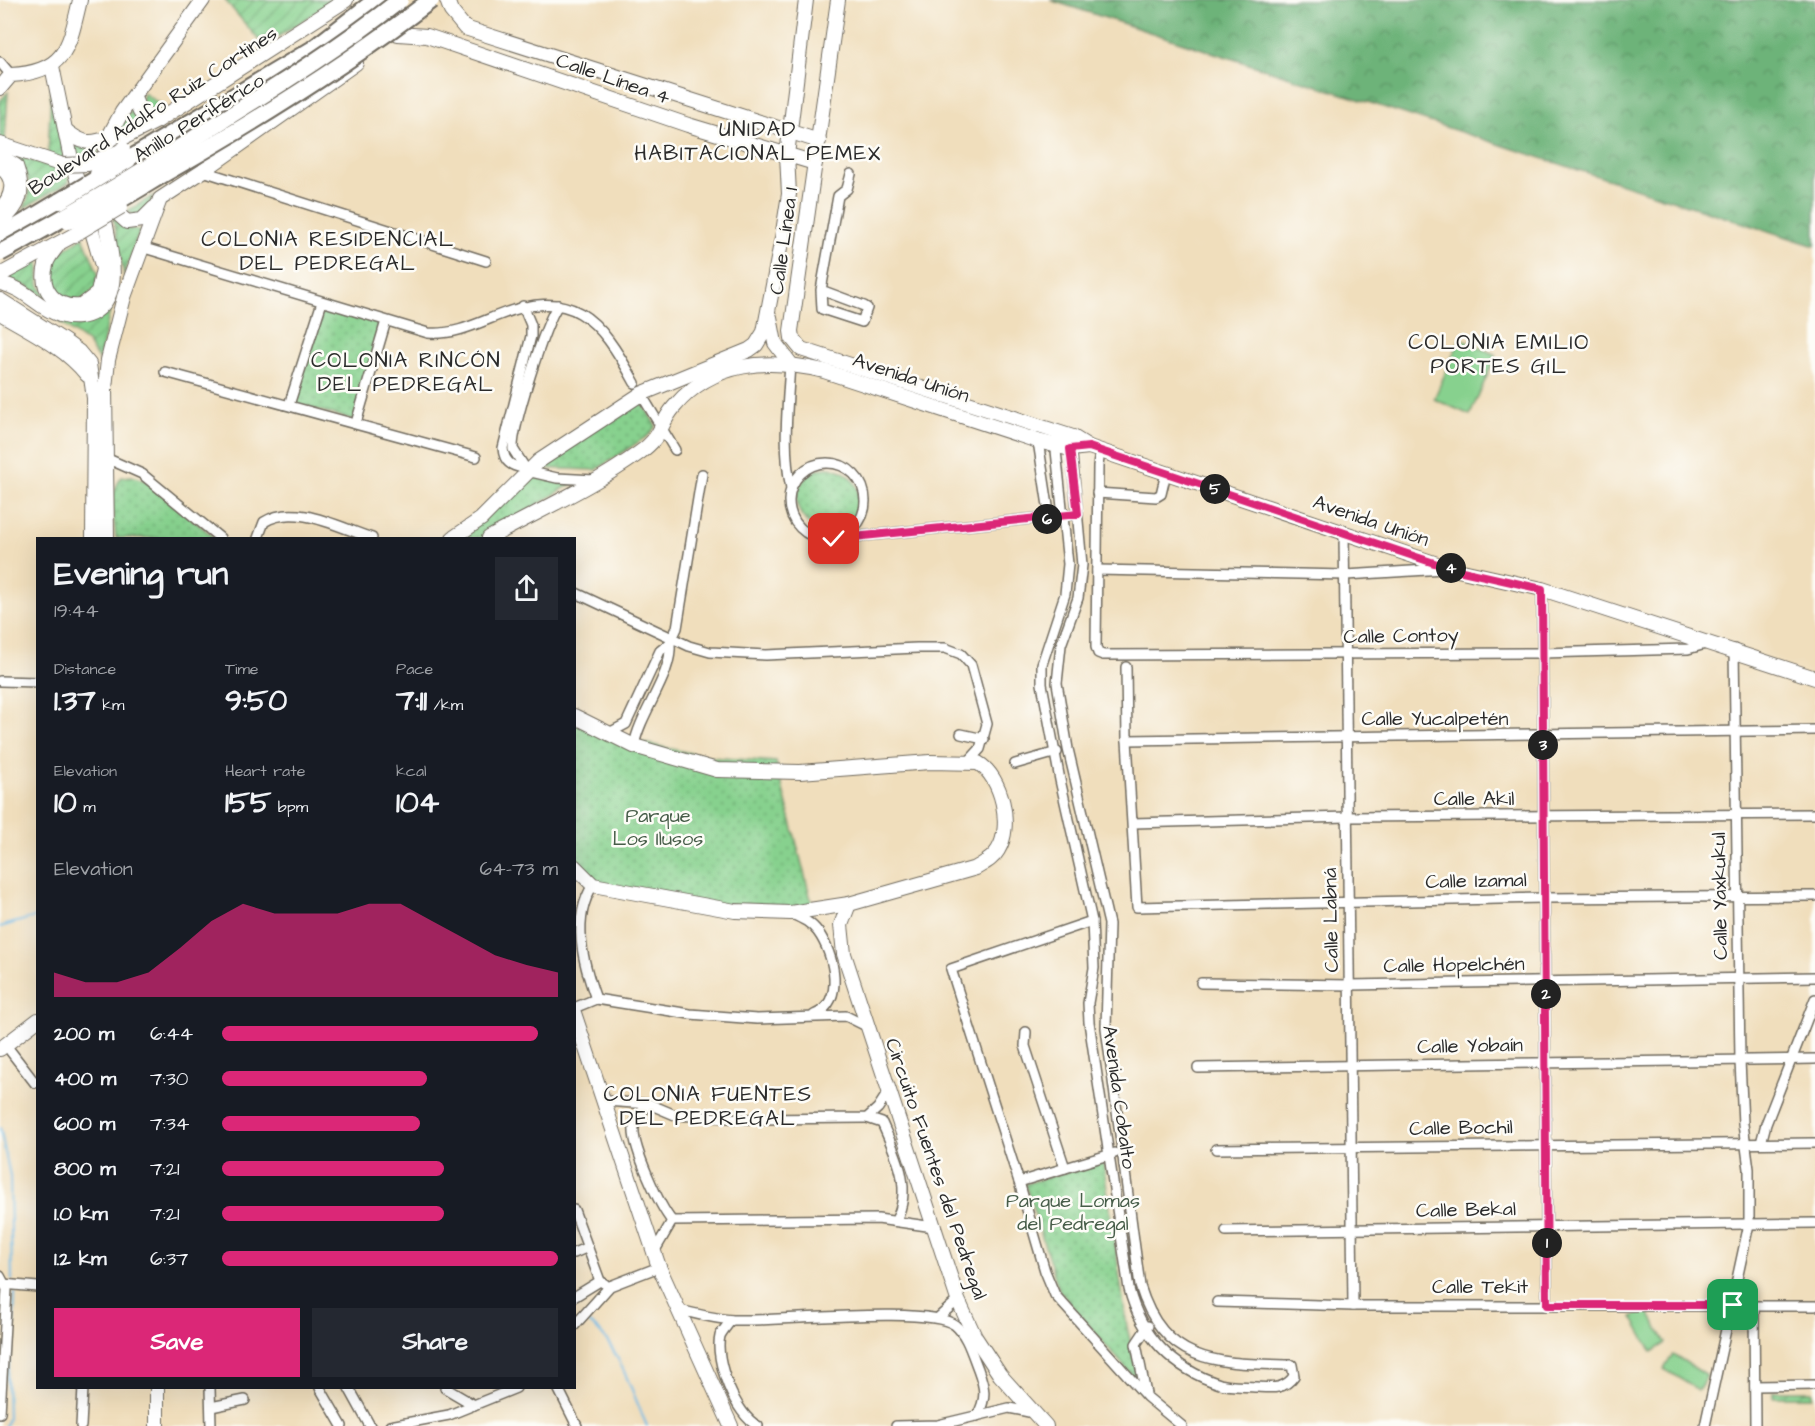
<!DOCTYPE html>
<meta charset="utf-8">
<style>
:root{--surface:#171b24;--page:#242831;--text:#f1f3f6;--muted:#9ea1a6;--accent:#db2777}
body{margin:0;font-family:"Architects Daughter",sans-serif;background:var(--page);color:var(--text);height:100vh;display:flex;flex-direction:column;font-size:22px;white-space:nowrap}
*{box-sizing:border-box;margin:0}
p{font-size:20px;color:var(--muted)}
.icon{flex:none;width:33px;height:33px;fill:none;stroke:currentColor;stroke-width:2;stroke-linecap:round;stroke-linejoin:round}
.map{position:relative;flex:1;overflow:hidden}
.drawer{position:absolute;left:36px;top:537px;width:540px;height:852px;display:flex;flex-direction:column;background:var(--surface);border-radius:0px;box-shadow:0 6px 24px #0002}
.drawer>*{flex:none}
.pin{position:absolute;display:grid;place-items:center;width:51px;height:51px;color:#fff;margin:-26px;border-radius:12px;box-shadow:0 3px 9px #0006}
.km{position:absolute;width:30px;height:30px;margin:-15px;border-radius:50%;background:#222;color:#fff;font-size:16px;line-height:30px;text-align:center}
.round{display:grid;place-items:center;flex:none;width:63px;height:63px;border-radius:0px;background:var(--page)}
.overview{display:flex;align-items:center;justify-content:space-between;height:102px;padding:0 18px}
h1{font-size:33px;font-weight:700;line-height:45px}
.stats{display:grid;grid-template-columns:repeat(3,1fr);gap:9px;height:102px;padding:6px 18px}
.stats div{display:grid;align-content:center}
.stats b{font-size:30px;font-weight:700}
.stats small{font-size:16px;font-weight:400}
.stats p{font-size:16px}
.chart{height:168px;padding:12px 18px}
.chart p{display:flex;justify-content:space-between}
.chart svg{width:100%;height:108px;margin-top:6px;fill:var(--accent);opacity:.7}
.action{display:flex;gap:12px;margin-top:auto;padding:12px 18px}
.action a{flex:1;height:69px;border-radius:0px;background:var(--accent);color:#fff;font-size:24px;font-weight:700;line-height:69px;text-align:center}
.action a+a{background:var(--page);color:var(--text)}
ul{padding:0 18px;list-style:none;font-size:20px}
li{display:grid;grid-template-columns:96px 72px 1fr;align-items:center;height:45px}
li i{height:15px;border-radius:8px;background:var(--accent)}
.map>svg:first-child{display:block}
.grass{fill:url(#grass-dots);stroke:#597e5c;stroke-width:1.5}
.forest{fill:url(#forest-crowns);stroke:#4c6f52;stroke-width:1.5}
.garden{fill:url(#garden-furrows);stroke:#597e5c;stroke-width:1.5}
.pitch{fill:#87d18e;stroke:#597e5c;stroke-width:1.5}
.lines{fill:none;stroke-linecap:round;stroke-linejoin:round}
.stream{stroke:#6dbae7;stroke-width:2}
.street-casing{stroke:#706a5e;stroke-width:12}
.secondary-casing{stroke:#706a5e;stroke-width:16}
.highway-casing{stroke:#706a5e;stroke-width:20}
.street{stroke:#fff;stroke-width:9}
.secondary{stroke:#fff;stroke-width:14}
.highway{stroke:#fff;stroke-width:16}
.secondary-bridge-casing{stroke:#706a5e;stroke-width:16;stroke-linecap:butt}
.highway-bridge-casing{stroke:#706a5e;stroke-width:20;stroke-linecap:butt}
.secondary-bridge{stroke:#fff;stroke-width:14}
.highway-bridge{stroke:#fff;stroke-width:16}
.route-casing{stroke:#fff;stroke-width:12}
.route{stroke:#db2777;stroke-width:8}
.labels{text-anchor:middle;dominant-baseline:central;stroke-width:5;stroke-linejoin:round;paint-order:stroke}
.street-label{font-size:20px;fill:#2b2b2b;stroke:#fdfcf7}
.park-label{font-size:20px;fill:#475d49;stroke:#fdfcf7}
.neighbourhood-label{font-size:21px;letter-spacing:1.5px;fill:#2b2b2b;stroke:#fdfcf7}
</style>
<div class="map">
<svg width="1815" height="1426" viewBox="0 0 1815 1426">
<defs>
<pattern id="grass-dots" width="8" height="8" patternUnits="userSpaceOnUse" patternTransform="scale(1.5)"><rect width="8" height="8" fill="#87d18e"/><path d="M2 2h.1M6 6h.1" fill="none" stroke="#6faa74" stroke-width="1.8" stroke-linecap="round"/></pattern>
<pattern id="forest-crowns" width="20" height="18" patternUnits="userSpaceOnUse" patternTransform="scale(1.5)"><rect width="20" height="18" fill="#6db379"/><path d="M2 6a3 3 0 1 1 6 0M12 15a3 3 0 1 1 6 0" fill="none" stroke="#5a9263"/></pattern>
<pattern id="garden-furrows" width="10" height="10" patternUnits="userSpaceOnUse" patternTransform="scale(1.5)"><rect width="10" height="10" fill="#87d18e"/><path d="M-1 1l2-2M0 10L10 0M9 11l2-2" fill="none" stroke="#6faa74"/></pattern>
</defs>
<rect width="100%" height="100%" fill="#fdfcf7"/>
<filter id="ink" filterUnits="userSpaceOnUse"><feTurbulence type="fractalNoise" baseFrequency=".0167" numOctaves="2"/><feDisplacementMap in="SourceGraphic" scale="12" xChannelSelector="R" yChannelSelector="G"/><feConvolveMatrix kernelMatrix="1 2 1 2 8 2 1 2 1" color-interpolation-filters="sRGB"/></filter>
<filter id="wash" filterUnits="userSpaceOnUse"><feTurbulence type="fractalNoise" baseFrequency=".008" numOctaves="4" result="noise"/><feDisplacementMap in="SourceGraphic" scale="24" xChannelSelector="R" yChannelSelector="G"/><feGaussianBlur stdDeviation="1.35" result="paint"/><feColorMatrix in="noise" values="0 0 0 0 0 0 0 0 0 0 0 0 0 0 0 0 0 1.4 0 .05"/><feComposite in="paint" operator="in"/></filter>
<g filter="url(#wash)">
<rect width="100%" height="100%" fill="#f0debc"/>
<g class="grass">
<polygon points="144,93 164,107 150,111 142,100"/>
<polygon points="133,108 137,117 145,123 119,132 117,130"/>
<polygon points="324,305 382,322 354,420 293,403"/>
<polygon points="638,396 656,426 649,435 596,470 535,468"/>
<circle cx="828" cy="499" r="31"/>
<path d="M132,476L146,481L215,538H116C114,518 108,493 122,477Z"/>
<polygon points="527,476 573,483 483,538 458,538"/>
<polygon points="574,717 639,742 709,757 776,762 812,904 790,909 735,911 593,884 575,866"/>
<polygon points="1103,1161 1127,1327 1140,1385 1059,1290 1025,1184"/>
</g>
<polygon class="forest" points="1050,0 1815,0 1815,246"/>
<g class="garden">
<polygon points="225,0 332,0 333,1 264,46"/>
<polygon points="51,85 65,160 48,156"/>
<polygon points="8,92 5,140 0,139 0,101"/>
<polygon points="72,144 86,148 99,145 98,156 75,160"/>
<path d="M9,154L68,171L69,182L24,208C36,187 27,168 9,154Z"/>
<polygon points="155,195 144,212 135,216 127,211"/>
<polygon points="113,216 125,228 140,230 124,275"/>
<polygon points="83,237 98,273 96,288 79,302 56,297 47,274 53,258"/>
<polygon points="39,260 39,284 48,300 29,287 4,278"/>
<polygon points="112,302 99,361 88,343 59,322 102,315"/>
<rect x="1773" y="1391" width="40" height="6"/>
</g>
<g class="pitch">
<polygon points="1460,339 1496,355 1470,415 1434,399"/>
<polygon points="1647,1309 1666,1343 1652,1352 1632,1317"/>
<polygon points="1673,1354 1707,1376 1698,1390 1664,1369"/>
</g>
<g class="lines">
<g class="stream">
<polyline points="0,927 38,916"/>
<polyline points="0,1128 10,1176 12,1280"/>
<path d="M584,1321C614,1331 634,1398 647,1426"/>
<polyline points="5,1426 8,1418 7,1376 13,1337 15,1293"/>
</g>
</g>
</g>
<g filter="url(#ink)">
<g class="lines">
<g class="street-casing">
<g id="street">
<polyline points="0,62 11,75"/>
<polyline points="203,171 486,261"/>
<path d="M141,247L428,333C452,335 472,326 494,317C572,285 599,317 635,383"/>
<polyline points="821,290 864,306 867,308 862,322 822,309 821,290 838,196 847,189 851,174"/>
<path d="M558,305C545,323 512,427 513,449L527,471L557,478L594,480"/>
<path d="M523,306L531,325V336L503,448C504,462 511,466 523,468"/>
<path d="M790,363C788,403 782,448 791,488"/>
<polyline points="165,372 476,457"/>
<polyline points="641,394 675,450"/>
<polyline points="289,405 322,302"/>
<polyline points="356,423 386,321"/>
<polyline points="1038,441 1050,519"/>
<path d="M1055,441L1068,564L1065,594L1042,664V684L1060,780L1092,921L1094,968L1088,1003L1089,1022L1129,1289C1141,1336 1173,1369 1220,1384C1231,1387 1245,1386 1257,1387C1272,1388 1284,1390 1294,1376L1292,1365C1221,1363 1165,1367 1140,1286L1106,1028L1109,924L1068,749L1057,683L1061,645L1078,598L1082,565L1071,444"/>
<polyline points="1100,451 1098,466 1096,647 1098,653 1103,655 1542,653 1688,649 1709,643"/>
<polyline points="106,458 142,474 220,538"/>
<circle cx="827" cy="501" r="38"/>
<polyline points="1097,493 1156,497 1161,494 1166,473"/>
<polyline points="1344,533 1353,1306"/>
<path d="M258,538L264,522C295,502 340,528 372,538"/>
<polyline points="834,539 1078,514"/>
<polyline points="1097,570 1346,575 1444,569"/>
<polyline points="1542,589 1547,1305"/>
<polyline points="574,592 689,646 710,652 766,655 917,648 945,648 961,654 971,665 987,724 980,749 969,761"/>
<polyline points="1126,667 1127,740 1137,907 1545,898 1815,896"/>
<polyline points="0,681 38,682"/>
<polyline points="609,733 626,724 660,651 670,643 677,628 702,474"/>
<polyline points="961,734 984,739"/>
<polyline points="1127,740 1815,730"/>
<path d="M634,746C640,712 673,675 670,643"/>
<polyline points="1015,764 1057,752"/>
<polyline points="1133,823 1348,817 1815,814"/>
<path d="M593,885C571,919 583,963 596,999"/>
<path d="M790,913C801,918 811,922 818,932C834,954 846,1002 814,1015"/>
<polyline points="1092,921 951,969 1019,1182 1045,1271 1055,1295 1147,1397 1182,1426"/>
<polyline points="1201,983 1350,985 1815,977"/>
<polyline points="574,1008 596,999 690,1014 757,1019 846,1016 868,1027"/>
<polyline points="1026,1032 1025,1046 1065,1168"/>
<polyline points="5,1044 35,1083 38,1081"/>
<polyline points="1198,1068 1815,1059"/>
<polyline points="605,1101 649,1104 675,1115 747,1119 867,1118 878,1108 889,1091"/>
<path d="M649,1104C643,1111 635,1118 634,1128C632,1146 660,1207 672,1221L878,1219L934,1227"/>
<path d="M867,1118L882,1123C896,1155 913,1187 896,1220"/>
<polyline points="1761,1143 1766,1124 1815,999"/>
<polyline points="1216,1149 1815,1143"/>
<polyline points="1019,1182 1115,1153"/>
<polyline points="574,1210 600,1281"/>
<polyline points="1226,1231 1815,1223"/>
<polyline points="654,1252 672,1221"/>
<polyline points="574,1253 588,1247"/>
<polyline points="0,1276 7,1289 0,1413"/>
<polyline points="2,1284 38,1287"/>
<polyline points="574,1297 600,1281 605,1284"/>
<polyline points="1217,1302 1353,1306 1815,1306"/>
<polyline points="1754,1307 1755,1426"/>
<path d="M679,1310C696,1314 715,1319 733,1320C774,1322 930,1305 955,1325C967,1335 972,1354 978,1369C985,1388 987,1398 977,1416"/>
<polyline points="939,1317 958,1300"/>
<path d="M731,1320C728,1325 722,1331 720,1336C714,1360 736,1416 758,1426"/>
<polyline points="574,1326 610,1286 659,1267"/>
<polyline points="1755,1386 1815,1385"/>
<polyline points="210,1388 211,1426"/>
<polyline points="320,1388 342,1426"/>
<polyline points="349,1388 370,1426"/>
<polyline points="445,1388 474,1405"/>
<polyline points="558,1388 577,1426"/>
<polyline points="1146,1394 1136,1344 1148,1326"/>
<polyline points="211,1407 245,1400"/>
<polyline points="81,1426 83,1388"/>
<polyline points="390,1426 449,1415 516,1388"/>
<polyline points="896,1426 938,1425 1009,1408 1034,1413"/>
<polyline points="1705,1426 1749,1224 1749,1169 1743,1124 1740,1061 1734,649"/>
</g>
</g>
<g class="secondary-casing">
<g id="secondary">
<polyline points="447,0 451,11 465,28 819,141"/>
<polyline points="838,0 791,331 792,338 801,349 1073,437 1089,447 1449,568 1542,589 1815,678"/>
<polyline points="398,34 427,36 688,125 815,163"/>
<path d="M52,66L71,159L103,269L98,293L81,306C56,309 39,290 46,265C47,258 54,251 58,245"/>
<path d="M0,88L11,75C66,72 69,47 80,0"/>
<polyline points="134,98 140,112 157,121"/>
<path d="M65,130C81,143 89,145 108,138"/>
<polyline points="0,144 63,165"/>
<polyline points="111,155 111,145 115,142 157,121 346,0"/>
<path d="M0,156L16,166C25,192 21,205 0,223"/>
<polyline points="102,166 108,138 122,112 203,0"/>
<path d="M0,167C17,178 13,197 0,209"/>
<polyline points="116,200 118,214 127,222 142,220 154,208"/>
<polyline points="0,275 74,235"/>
<path d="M0,283C28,289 37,308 60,315C72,319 86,318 96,311C128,288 105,238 103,206"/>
<polyline points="0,300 64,341 79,352 89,364 94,398 93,538"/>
<path d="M0,313C30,331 65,347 87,375"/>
<polyline points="770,317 775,343 790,363"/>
<polyline points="107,538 105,388 108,360 124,297 160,199 203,171 356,63"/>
<polyline points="453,538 481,519 539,461 641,394 749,350 756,345 764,332 782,238 789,194 787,155 806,0"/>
<path d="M489,538C540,510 592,487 639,453C664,435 658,426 674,407C713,360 769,358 824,371L1038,441L1070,449L1089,447"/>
<path d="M574,716L634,746L717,770L800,772L930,762L978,763C1002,777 1013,826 998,850C993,859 984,863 976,868L849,904L790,913L735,911L593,885L574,866"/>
<polyline points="849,904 841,925 844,954 958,1300 975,1337 1000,1375 1046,1426"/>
<polyline points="574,1013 659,1267 731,1426"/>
<polyline points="0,1049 38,1020"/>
<polyline points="157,1426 157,1388"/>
</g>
</g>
<g class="highway-casing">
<g id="highway">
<polyline points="301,80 366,35"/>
<polyline points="128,160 313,49 376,0"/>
<polyline points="0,237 60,201"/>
</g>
</g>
<use href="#street" class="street"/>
<use href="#secondary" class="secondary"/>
<use href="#highway" class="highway"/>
<g class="secondary-bridge-casing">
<g id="secondary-bridge">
<polyline points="63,165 88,164 115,153"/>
<path d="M97,174C108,167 111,155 123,149"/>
<polyline points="74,235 121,207"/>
</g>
</g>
<g class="highway-bridge-casing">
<g id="highway-bridge">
<polyline points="60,201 128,160"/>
<path d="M68,221C106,212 137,189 170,170C260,119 349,63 431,0"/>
<path d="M0,253C76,212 150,167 223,120C284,82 343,45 400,0"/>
</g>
</g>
<use href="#secondary-bridge" class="secondary-bridge"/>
<use href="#highway-bridge" class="highway-bridge"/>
</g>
</g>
<g class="lines" filter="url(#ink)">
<g class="route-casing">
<polyline id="route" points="834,539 1078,514 1070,449 1089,447 1449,568 1542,589 1547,1305 1733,1305"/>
</g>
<use href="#route" class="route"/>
</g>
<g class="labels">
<g class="street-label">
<text transform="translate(613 79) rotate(19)">Calle Línea 4</text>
<text transform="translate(153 111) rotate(-33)">Boulevard Adolfo Ruiz Cortines</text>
<text transform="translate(199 118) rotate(-32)">Anillo Periférico</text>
<text transform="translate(784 241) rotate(-82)">Calle Línea 1</text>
<text transform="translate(911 378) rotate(18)">Avenida Unión</text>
<text transform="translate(1371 521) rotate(19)">Avenida Unión</text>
<text transform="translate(1401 636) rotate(-1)">Calle Contoy</text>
<text x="1435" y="719">Calle Yucalpetén</text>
<text x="1474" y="799">Calle Akil</text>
<text transform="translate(1476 881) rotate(-1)">Calle Izamal</text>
<text transform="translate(1720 896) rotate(-91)">Calle Yaxkukul</text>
<text transform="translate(1331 920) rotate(-91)">Calle Labná</text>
<text transform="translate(1454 965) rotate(-1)">Calle Hopelchén</text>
<text transform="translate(1470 1046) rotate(-1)">Calle Yobaín</text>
<text transform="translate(1119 1097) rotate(82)">Avenida Cobalto</text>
<text transform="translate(1461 1128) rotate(-1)">Calle Bochil</text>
<text transform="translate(936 1169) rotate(71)">Circuito Fuentes del Pedregal</text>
<text transform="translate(1466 1210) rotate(-1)">Calle Bekal</text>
<text x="1480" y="1287">Calle Tekit</text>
</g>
<g class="park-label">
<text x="658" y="816">Parque<tspan x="658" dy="23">Los Ilusos</tspan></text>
<text x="1073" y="1201">Parque Lomas<tspan x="1073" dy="23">del Pedregal</tspan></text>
</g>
<g class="neighbourhood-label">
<text x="758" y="129">UNIDAD<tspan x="758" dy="24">HABITACIONAL PEMEX</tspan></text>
<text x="328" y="239">COLONIA RESIDENCIAL<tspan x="328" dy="24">DEL PEDREGAL</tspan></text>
<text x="1499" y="342">COLONIA EMILIO<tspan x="1499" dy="24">PORTES GIL</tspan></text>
<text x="406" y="360">COLONIA RINCÓN<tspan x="406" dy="24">DEL PEDREGAL</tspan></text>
<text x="708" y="1094">COLONIA FUENTES<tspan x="708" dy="24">DEL PEDREGAL</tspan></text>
</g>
</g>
</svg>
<div class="pin" style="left:1733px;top:1305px;background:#1e9e55"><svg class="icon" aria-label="arrive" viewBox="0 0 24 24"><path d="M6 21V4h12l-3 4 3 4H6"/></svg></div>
<div class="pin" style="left:834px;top:539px;background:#d93025"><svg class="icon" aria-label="check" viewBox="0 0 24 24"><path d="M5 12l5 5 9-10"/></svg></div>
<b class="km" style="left:1547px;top:1243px">1</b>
<b class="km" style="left:1546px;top:994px">2</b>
<b class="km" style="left:1543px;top:745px">3</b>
<b class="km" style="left:1451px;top:568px">4</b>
<b class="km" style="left:1215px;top:489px">5</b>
<b class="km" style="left:1047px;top:519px">6</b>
<section class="drawer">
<div class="overview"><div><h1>Evening run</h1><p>19:44</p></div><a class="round"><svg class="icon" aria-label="share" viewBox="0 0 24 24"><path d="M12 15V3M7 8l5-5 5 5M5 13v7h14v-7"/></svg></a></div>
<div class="stats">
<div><p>Distance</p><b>1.37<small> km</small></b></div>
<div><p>Time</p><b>9:50</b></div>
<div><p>Pace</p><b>7:11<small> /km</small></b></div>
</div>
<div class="stats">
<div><p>Elevation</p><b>10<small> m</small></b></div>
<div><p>Heart rate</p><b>155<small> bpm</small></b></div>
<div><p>kcal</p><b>104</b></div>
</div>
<div class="chart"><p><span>Elevation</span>64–73 m</p>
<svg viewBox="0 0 160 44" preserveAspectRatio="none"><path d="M0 44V34L10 38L20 38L30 34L40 24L50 13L60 6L70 10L80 10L90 10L100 6L110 6L120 13L130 20L140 27L150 31L160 34V44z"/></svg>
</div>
<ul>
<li><b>200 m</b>6:44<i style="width:94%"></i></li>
<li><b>400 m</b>7:30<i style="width:61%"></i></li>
<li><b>600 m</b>7:34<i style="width:59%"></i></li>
<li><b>800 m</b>7:21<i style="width:66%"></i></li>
<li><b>1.0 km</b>7:21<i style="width:66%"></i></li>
<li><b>1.2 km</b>6:37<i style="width:100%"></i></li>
</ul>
<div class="action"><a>Save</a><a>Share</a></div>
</section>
</div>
